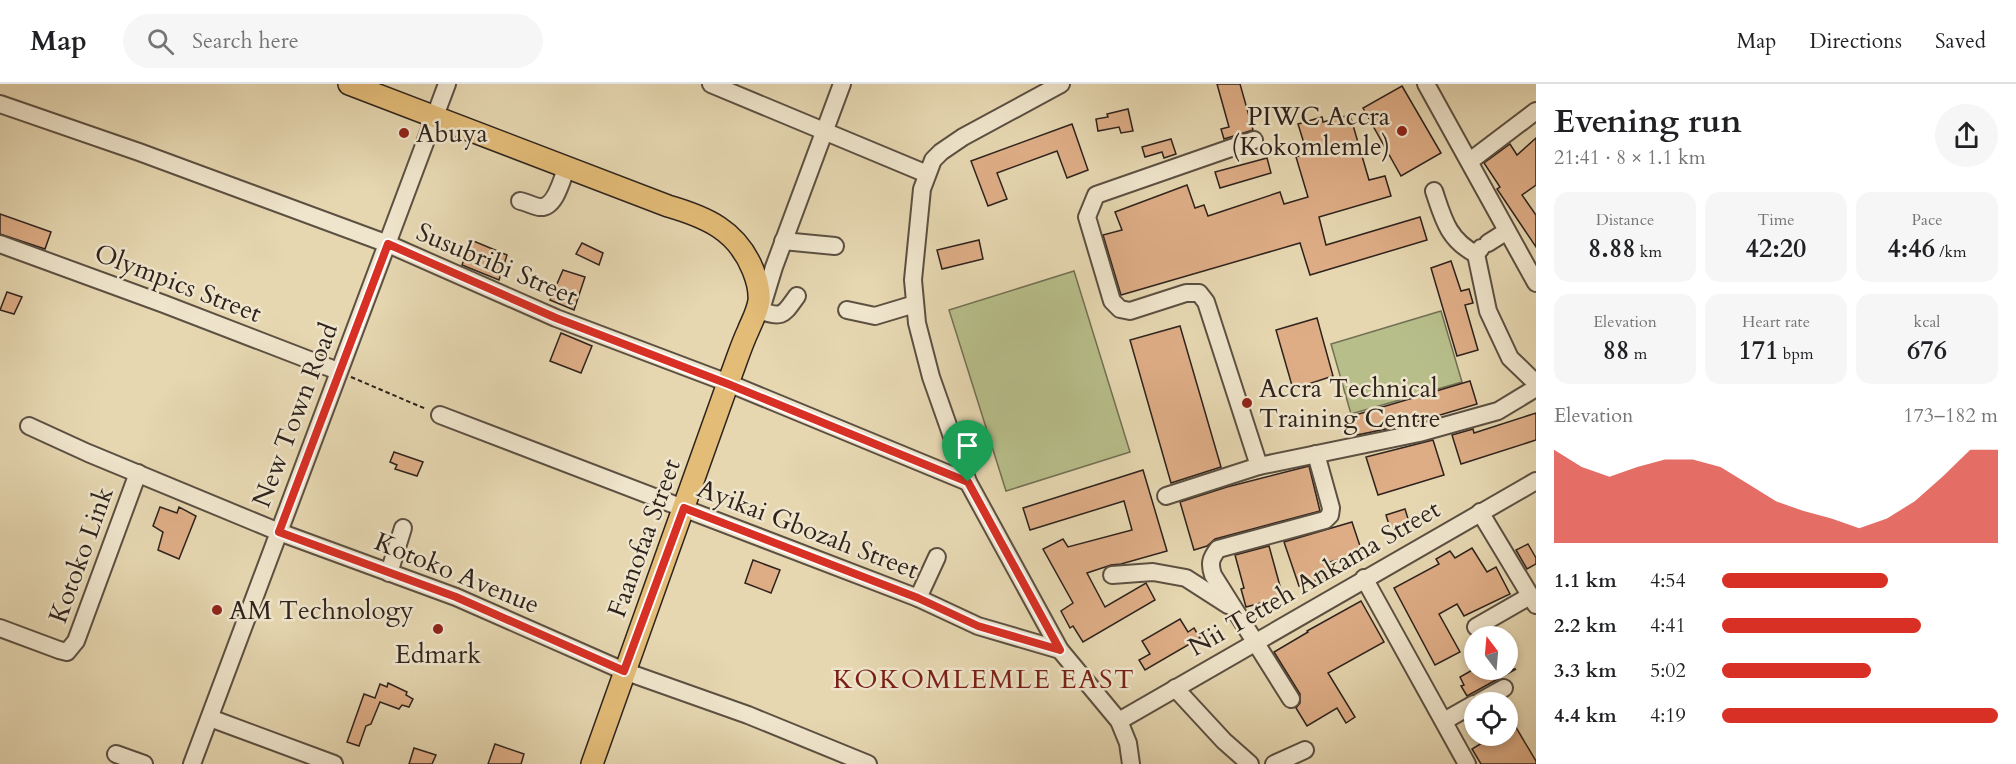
<!DOCTYPE html>
<meta charset="utf-8">
<style>
:root{--surface:#fff;--page:#f6f6f6;--text:#202124;--muted:#757577;--line:#e0e0e0;--accent:#d93025}
body{margin:0;font-family:Cardo,serif;background:var(--page);color:var(--text);height:100vh;display:flex;flex-direction:column;font-size:22px;white-space:nowrap}
*{box-sizing:border-box;margin:0}
p{font-size:20px;color:var(--muted)}
.icon{flex:none;width:33px;height:33px;fill:none;stroke:currentColor;stroke-width:2;stroke-linecap:round;stroke-linejoin:round}
.map{position:relative;flex:1;overflow:hidden}
.drawer{display:flex;flex-direction:column;background:var(--surface);width:480px}
.drawer>*{flex:none}
.needle{width:39px;rotate:344deg}
.buttons{position:absolute;left:1464px;top:542px;display:grid;gap:12px}
.buttons a{display:grid;place-items:center;width:54px;height:54px;border-radius:50%;background:var(--surface);box-shadow:0 3px 9px #0003;font-size:30px}
.pin{position:absolute;display:grid;place-items:center;width:51px;height:51px;color:#fff;margin:-62px -26px;border-radius:50% 50% 50% 0;rotate:-45deg;box-shadow:0 0 6px #0007}
.pin .icon{rotate:45deg}
.round{display:grid;place-items:center;flex:none;width:63px;height:63px;border-radius:32px;background:var(--page)}
.summary{display:flex;align-items:center;justify-content:space-between;height:102px;padding:0 18px}
h1{font-size:33px;font-weight:800;line-height:45px}
.figures{display:grid;grid-template-columns:repeat(3,1fr);gap:9px;height:102px;padding:6px 18px}
.figures div{display:grid;align-content:center;border-radius:15px;background:var(--page);text-align:center}
.figures b{font-size:26px;font-weight:800}
.figures small{font-size:16px;font-weight:400}
.figures p{font-size:16px}
.chart{height:168px;padding:12px 18px}
.chart p{display:flex;justify-content:space-between}
.chart svg{width:100%;height:108px;margin-top:6px;fill:var(--accent);opacity:.7}
ul{padding:0 18px;list-style:none;font-size:20px}
li{display:grid;grid-template-columns:96px 72px 1fr;align-items:center;height:45px}
li i{height:15px;border-radius:8px;background:var(--accent)}
header{display:flex;align-items:center;gap:36px;box-sizing:border-box;height:84px;padding:0 30px;background:var(--surface);border-bottom:2px solid var(--line)}
header strong{font-size:28px}
nav{display:flex;gap:33px;margin-inline-start:auto;font-size:21px}
.search{width:420px;height:54px;background:var(--page);display:flex;align-items:center;gap:15px;box-sizing:border-box;padding:0 21px;border-radius:33px;color:var(--muted);font-size:22px}
main{display:flex;flex:1;min-height:0}
.map>svg:first-child{display:block}
.green{fill:#b7be8a;stroke:#727054;stroke-width:1.5}
.building{fill:#dead86;stroke:#2e231d;stroke-width:1.5}
.lines{fill:none;stroke-linecap:round;stroke-linejoin:round}
.minor-casing{stroke:#5c5042;stroke-width:20}
.major-casing{stroke:#2e231d;stroke-width:24}
.path{stroke:#2e231d;stroke-width:2;stroke-dasharray:4.5 3;stroke-linecap:butt}
.minor{stroke:#efe5cc;stroke-width:16}
.major{stroke:#e3bc78;stroke-width:21}
.route-casing{stroke:#fff;stroke-width:12}
.route{stroke:#d93025;stroke-width:8}
.poi-dot{fill:#8f2418;stroke:#efe5cc;stroke-width:2}
.labels{text-anchor:middle;dominant-baseline:central;stroke-width:5;stroke-linejoin:round;paint-order:stroke}
.poi-label{font-size:26px;fill:#2e231d;stroke:#efe5cc;text-anchor:start}
.street-label{font-size:26px;fill:#2e231d;stroke:#efe5cc}
.neighbourhood-label{font-size:27px;letter-spacing:1.5px;fill:#7a1f14;stroke:#efe5cc}
</style>
<header>
<strong>Map</strong>
<div class="search"><svg class="icon" aria-label="search" viewBox="0 0 24 24"><circle cx="10" cy="10" r="6"/><path d="M15 15l6 6"/></svg>Search here</div>
<nav><a>Map</a><a>Directions</a><a>Saved</a></nav>
</header>
<main>
<div class="map">
<svg width="1536" height="680" viewBox="0 0 1536 680">
<rect width="100%" height="100%" fill="#e6d7b1"/>
<filter id="stains"><feTurbulence type="fractalNoise" baseFrequency=".00333" numOctaves="4"/><feColorMatrix values="0 0 0 0 .2 0 0 0 0 .09 0 0 0 0 .02 0 0 0 .5 -.17"/></filter>
<radialGradient id="worn" r=".72"><stop offset=".6" stop-color="#630" stop-opacity="0"/><stop offset="1" stop-color="#630" stop-opacity=".3"/></radialGradient>
<g class="green">
<polygon points="1074,187 1130,368 1006,407 949,226"/>
<polygon points="1441,227 1462,298 1351,330 1331,260"/>
</g>
<g class="building">
<polygon points="1217,0 1240,0 1253,46 1224,55 1221,45 1229,43"/>
<polygon points="1402,2 1441,69 1401,92 1363,24"/>
<polygon points="1128,25 1133,47 1121,49 1119,43 1098,47 1096,35 1108,33 1107,30"/>
<polygon points="1350,31 1369,96 1385,92 1391,112 1319,133 1326,161 1420,133 1427,156 1310,191 1300,159 1121,211 1103,151 1122,146 1115,128 1187,101 1195,124 1204,121 1208,132 1280,108 1284,120 1308,113 1296,73 1307,69 1298,40 1322,33 1323,38"/>
<polygon points="1072,40 1088,86 1067,94 1057,67 997,89 1007,115 988,122 971,77"/>
<polygon points="1536,54 1536,101 1522,111 1536,131 1536,163 1497,105 1500,103 1484,79 1510,60 1517,71"/>
<polygon points="1171,55 1176,70 1164,74 1162,68 1145,73 1142,63"/>
<polygon points="1267,74 1271,89 1220,104 1215,88"/>
<polygon points="0,130 51,148 45,165 0,150"/>
<polygon points="471,156 507,171 499,196 462,181"/>
<polygon points="979,156 983,175 942,185 937,166"/>
<polygon points="582,159 603,169 599,181 576,170"/>
<polygon points="1451,177 1461,207 1469,205 1473,219 1465,221 1478,266 1457,272 1431,184"/>
<polygon points="563,186 585,193 574,226 550,216"/>
<polygon points="7,208 22,213 14,230 0,226"/>
<polygon points="1317,234 1333,292 1293,305 1276,246"/>
<polygon points="1180,242 1221,383 1171,399 1130,256"/>
<polygon points="561,249 592,262 581,289 550,277"/>
<polygon points="1470,297 1477,320 1410,340 1357,351 1352,332"/>
<polygon points="1536,329 1536,356 1461,380 1452,351 1473,345 1474,349"/>
<polygon points="1433,356 1444,391 1378,411 1366,373"/>
<polygon points="394,368 423,378 417,392 395,385 397,381 390,378"/>
<polygon points="1309,382 1320,427 1215,455 1207,462 1194,466 1180,418 1227,403"/>
<polygon points="1143,386 1167,467 1121,480 1111,481 1087,489 1105,523 1146,499 1155,516 1083,558 1073,542 1070,544 1061,527 1073,519 1043,465 1063,455 1068,463 1132,446 1124,417 1030,446 1023,424"/>
<polygon points="160,423 177,429 179,423 196,432 179,475 158,466 163,448 153,442"/>
<polygon points="1405,425 1409,438 1390,444 1386,431"/>
<polygon points="1352,438 1362,468 1330,478 1334,491 1299,502 1284,458"/>
<polygon points="1528,460 1536,474 1536,480 1527,485 1516,466"/>
<polygon points="1269,462 1283,513 1246,523 1241,505 1244,504 1235,471"/>
<polygon points="1472,464 1487,488 1496,483 1510,510 1464,532 1457,520 1439,530 1460,568 1435,581 1394,504 1439,480 1436,475 1450,467 1455,474"/>
<polygon points="753,476 780,486 771,509 745,499"/>
<polygon points="1361,517 1384,558 1328,589 1355,633 1346,639 1337,624 1307,642 1296,624 1300,619 1300,610 1274,568 1308,548 1307,547"/>
<polygon points="1180,535 1188,548 1194,544 1200,554 1145,586 1139,576 1150,570 1142,557"/>
<polygon points="1474,585 1516,585 1467,612 1461,602 1464,601 1460,593"/>
<polygon points="388,599 407,608 406,611 413,615 409,623 402,621 399,625 380,618 371,640 366,642 359,662 347,658 364,610 375,614 380,600 387,603"/>
<polygon points="1508,630 1536,677 1536,680 1481,680 1472,665 1495,651 1508,651"/>
<polygon points="495,660 524,670 521,680 488,680"/>
<polygon points="414,664 436,671 432,680 409,680"/>
</g>
<g class="lines">
<g class="minor-casing">
<g id="minor">
<polyline points="711,0 927,90"/>
<polyline points="1061,0 963,53 941,68 933,76 922,105 913,196 917,239 931,293 968,398 1060,566 1119,637 1128,659 1131,680"/>
<polyline points="1426,0 1536,199"/>
<polyline points="0,20 139,68 388,160 556,234 728,299 968,398"/>
<polyline points="1254,56 1096,111 1087,133 1112,217 1120,225 1130,227 1186,209 1199,209 1206,218 1259,382 1419,349 1498,327 1536,304"/>
<polyline points="1470,77 1536,27"/>
<path d="M1434,107C1443,134 1448,156 1476,170"/>
<path d="M520,117C526,118 533,122 539,123C556,125 562,94 567,82"/>
<polyline points="783,157 835,162"/>
<polyline points="1488,159 1507,147"/>
<polyline points="0,160 164,220 338,287"/>
<polyline points="1481,164 1476,170 1488,227 1510,274 1536,299"/>
<polyline points="763,219 774,183 842,0"/>
<polyline points="847,226 875,232 915,220"/>
<path d="M760,227C784,234 783,231 797,212"/>
<polyline points="440,331 918,514 978,542 1060,566"/>
<polyline points="29,342 88,369 279,448 456,513 624,587 748,631 868,680"/>
<polyline points="1166,412 1259,382"/>
<polyline points="1480,428 1536,521"/>
<polyline points="389,489 403,444"/>
<polyline points="1112,491 1153,488 1186,494 1228,521"/>
<polyline points="1364,494 1467,680"/>
<polyline points="918,514 937,473"/>
<polyline points="1476,543 1530,512"/>
<polyline points="0,544 59,566 67,568 76,557 138,389"/>
<polyline points="1175,604 1224,657 1250,680"/>
<path d="M1291,615L1213,491C1209,479 1211,474 1218,465L1325,436L1330,431L1331,424L1316,370"/>
<polyline points="1479,618 1504,604"/>
<polyline points="210,634 334,680"/>
<polyline points="1119,637 1536,397"/>
<polyline points="1444,637 1474,620"/>
<polyline points="116,670 144,680"/>
<polyline points="192,680 447,0"/>
<polyline points="1274,680 1305,666"/>
</g>
</g>
<g class="major-casing">
<path id="major" d="M349,0L668,122C706,133 737,146 753,186C757,196 760,206 759,217C757,229 752,237 748,247C740,264 735,282 728,299L592,680"/>
</g>
<polyline class="path" points="351,293 426,325"/>
<use href="#minor" class="minor"/>
<use href="#major" class="major"/>
</g>
<g class="lines">
<g class="route-casing">
<polygon id="route" points="388,160 556,234 728,300 968,398 1060,566 978,542 918,514 684,424 624,587 456,513 279,448"/>
</g>
<use href="#route" class="route"/>
</g>
<g class="poi-dot">
<circle cx="1402" cy="47" r="6"/>
<circle cx="404" cy="49" r="6"/>
<circle cx="1247" cy="319" r="6"/>
<circle cx="217" cy="526" r="6"/>
<circle cx="438" cy="545" r="6"/>
</g>
<g class="labels">
<g class="poi-label">
<text x="1390" y="32" text-anchor="end">PIWC Accra<tspan x="1390" dy="30">(Kokomlemle)</tspan></text>
<text x="416" y="49">Abuya</text>
<text x="1259" y="304">Accra Technical<tspan x="1259" dy="30">Training Centre</tspan></text>
<text x="229" y="526">AM Technology</text>
<text x="438" y="570" text-anchor="middle">Edmark</text>
</g>
<g class="street-label">
<text transform="translate(497 180) rotate(23)">Susubribi Street</text>
<text transform="translate(178 199) rotate(21)">Olympics Street</text>
<text transform="translate(295 331) rotate(-69)">New Town Road</text>
<text transform="translate(808 445) rotate(21)">Ayikai Gbozah Street</text>
<text transform="translate(644 454) rotate(-70)">Faanofaa Street</text>
<text transform="translate(81 471) rotate(-70)">Kotoko Link</text>
<text transform="translate(457 489) rotate(22)">Kotoko Avenue</text>
<text transform="translate(1314 494) rotate(-30)">Nii Tetteh Ankama Street</text>
</g>
<g class="neighbourhood-label">
<text x="984" y="595">KOKOMLEMLE EAST</text>
</g>
</g>
<rect width="100%" height="100%" filter="url(#stains)"/>
<rect width="100%" height="100%" fill="url(#worn)"/>
</svg>
<div class="buttons">
<a><svg class="needle" viewBox="-14 -14 28 28"><path d="M0-13l5 13h-10z" fill="#e53935"/><path d="M0 13l5-13h-10z" fill="#757577"/></svg></a>
<a><svg class="icon" aria-label="locate" viewBox="0 0 24 24"><circle cx="12" cy="12" r="6"/><path d="M12 2v4M12 18v4M2 12h4M18 12h4"/></svg></a>
</div>
<div class="pin" style="left:968px;top:398px;background:#1e9e55"><svg class="icon" aria-label="arrive" viewBox="0 0 24 24"><path d="M6 21V4h12l-3 4 3 4H6"/></svg></div>
</div>
<section class="drawer">
<div class="summary"><div><h1>Evening run</h1><p>21:41 · 8 × 1.1 km</p></div><a class="round"><svg class="icon" aria-label="share" viewBox="0 0 24 24"><path d="M12 15V3M7 8l5-5 5 5M5 13v7h14v-7"/></svg></a></div>
<div class="figures">
<div><p>Distance</p><b>8.88<small> km</small></b></div>
<div><p>Time</p><b>42:20</b></div>
<div><p>Pace</p><b>4:46<small> /km</small></b></div>
</div>
<div class="figures">
<div><p>Elevation</p><b>88<small> m</small></b></div>
<div><p>Heart rate</p><b>171<small> bpm</small></b></div>
<div><p>kcal</p><b>676</b></div>
</div>
<div class="chart"><p><span>Elevation</span>173–182 m</p>
<svg viewBox="0 0 160 44" preserveAspectRatio="none"><path d="M0 44V6L10 13L20 17L30 13L40 10L50 10L60 13L70 20L80 27L90 31L100 34L110 38L120 34L130 27L140 17L150 6L160 6V44z"/></svg>
</div>
<ul>
<li><b>1.1 km</b>4:54<i style="width:60%"></i></li>
<li><b>2.2 km</b>4:41<i style="width:72%"></i></li>
<li><b>3.3 km</b>5:02<i style="width:54%"></i></li>
<li><b>4.4 km</b>4:19<i style="width:100%"></i></li>
</ul>
</section>
</main>
